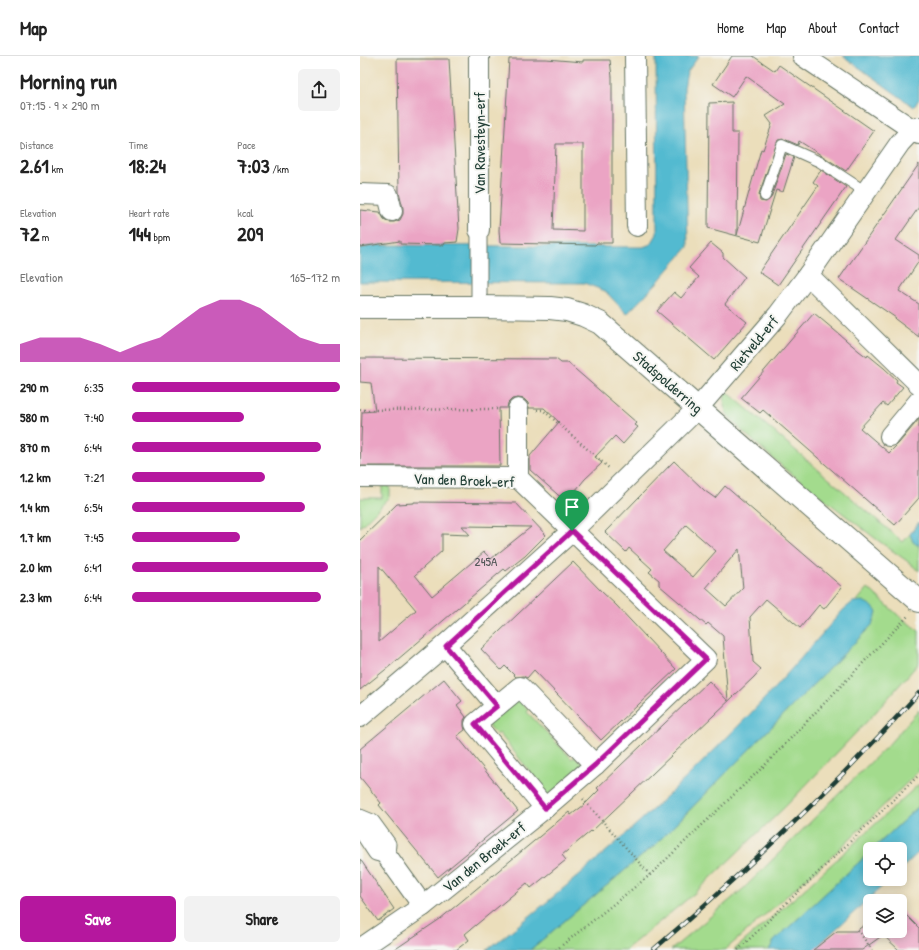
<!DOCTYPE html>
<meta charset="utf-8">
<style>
:root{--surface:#fff;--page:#f2f2f2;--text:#222;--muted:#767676;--line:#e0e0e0;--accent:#b5179e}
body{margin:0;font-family:"Patrick Hand",sans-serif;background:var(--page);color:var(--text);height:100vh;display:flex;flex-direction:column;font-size:15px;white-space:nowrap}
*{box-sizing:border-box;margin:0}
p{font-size:13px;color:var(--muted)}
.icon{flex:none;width:22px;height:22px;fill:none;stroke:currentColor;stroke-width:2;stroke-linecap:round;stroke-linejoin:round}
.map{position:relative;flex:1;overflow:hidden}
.drawer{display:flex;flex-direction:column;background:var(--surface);width:360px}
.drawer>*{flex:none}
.controls{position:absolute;left:503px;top:786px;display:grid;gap:8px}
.controls a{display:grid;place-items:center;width:44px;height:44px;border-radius:6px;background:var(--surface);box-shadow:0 2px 10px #0003;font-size:20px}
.pin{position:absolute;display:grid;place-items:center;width:34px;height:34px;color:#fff;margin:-41px -17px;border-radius:50% 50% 50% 0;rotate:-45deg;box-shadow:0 0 4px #0007}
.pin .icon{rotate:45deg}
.round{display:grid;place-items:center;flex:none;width:42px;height:42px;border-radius:6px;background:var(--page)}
.head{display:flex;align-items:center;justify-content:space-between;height:68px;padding:0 20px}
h1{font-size:22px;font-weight:700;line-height:30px}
.metrics{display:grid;grid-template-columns:repeat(3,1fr);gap:6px;height:68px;padding:4px 20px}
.metrics div{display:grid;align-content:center}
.metrics b{font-size:20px;font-weight:700}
.metrics small{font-size:11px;font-weight:400}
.metrics p{font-size:11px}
.chart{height:112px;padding:8px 20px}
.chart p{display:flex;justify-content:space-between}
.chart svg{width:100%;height:72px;margin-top:4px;fill:var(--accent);opacity:.7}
.primary-button{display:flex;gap:8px;margin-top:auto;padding:8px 20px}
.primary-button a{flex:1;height:46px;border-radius:6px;background:var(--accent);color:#fff;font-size:16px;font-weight:700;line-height:46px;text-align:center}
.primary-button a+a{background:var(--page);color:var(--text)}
ul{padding:0 20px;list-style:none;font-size:13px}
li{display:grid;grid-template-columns:64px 48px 1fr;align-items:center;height:30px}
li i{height:10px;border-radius:5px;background:var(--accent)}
header{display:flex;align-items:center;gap:24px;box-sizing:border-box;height:56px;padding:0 20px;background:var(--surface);border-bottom:1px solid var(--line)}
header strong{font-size:19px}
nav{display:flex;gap:22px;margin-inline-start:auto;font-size:14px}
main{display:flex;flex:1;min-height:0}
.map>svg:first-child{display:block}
.green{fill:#a3db8d;stroke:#618c60}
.water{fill:#52bad0;stroke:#387c82}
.building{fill:#eba4c4;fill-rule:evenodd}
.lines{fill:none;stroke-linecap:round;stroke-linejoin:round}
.service-casing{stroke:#667563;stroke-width:12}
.pedestrian-casing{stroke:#667563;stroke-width:17}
.minor-casing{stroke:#667563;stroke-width:22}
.tertiary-casing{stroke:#667563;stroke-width:24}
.path{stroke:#667563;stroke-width:2.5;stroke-dasharray:1 3;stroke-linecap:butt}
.service{stroke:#fff;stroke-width:10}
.pedestrian{stroke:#fff;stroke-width:15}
.minor{stroke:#fff;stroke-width:20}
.tertiary{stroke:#fff;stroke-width:22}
.rail-casing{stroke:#1f3d34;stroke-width:4.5}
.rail{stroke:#f6f6f2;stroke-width:3;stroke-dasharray:9;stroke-linecap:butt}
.route-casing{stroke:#fff;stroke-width:8}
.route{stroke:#b5179e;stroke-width:5}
.labels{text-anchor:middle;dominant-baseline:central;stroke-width:4;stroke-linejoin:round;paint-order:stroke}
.number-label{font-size:13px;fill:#525758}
.street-label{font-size:15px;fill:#1f3d34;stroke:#f6f6f2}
</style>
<header>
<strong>Map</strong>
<nav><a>Home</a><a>Map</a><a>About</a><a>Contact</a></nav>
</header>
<main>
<section class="drawer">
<div class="head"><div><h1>Morning run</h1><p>07:15 · 9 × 290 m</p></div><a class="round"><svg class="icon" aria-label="share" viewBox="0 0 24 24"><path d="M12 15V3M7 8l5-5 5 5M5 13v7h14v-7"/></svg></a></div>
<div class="metrics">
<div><p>Distance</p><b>2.61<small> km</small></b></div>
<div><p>Time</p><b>18:24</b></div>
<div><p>Pace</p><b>7:03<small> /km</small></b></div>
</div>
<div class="metrics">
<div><p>Elevation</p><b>72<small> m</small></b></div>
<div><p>Heart rate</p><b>144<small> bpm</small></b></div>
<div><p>kcal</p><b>209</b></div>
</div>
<div class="chart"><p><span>Elevation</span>165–172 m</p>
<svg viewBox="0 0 160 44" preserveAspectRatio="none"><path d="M0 44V33L10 29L20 29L30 29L40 33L50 38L60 33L70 29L80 20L90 11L100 6L110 6L120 11L130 20L140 29L150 33L160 33V44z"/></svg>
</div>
<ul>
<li><b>290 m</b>6:35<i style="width:100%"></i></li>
<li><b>580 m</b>7:40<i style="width:54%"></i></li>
<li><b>870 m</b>6:44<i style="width:91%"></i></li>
<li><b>1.2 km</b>7:21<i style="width:64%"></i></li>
<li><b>1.4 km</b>6:54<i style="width:83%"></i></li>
<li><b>1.7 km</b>7:45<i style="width:52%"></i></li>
<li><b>2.0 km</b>6:41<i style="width:94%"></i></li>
<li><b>2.3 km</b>6:44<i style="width:91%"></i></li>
</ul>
<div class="primary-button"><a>Save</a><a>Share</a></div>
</section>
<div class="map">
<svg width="559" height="894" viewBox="0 0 559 894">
<rect width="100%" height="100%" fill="#f6f6f2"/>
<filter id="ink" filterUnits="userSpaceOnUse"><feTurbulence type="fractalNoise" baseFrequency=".025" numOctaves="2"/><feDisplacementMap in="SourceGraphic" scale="8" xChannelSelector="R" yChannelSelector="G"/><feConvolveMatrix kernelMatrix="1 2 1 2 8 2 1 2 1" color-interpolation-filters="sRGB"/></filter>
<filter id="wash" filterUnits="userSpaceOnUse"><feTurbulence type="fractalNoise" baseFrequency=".012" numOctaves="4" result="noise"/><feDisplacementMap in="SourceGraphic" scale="16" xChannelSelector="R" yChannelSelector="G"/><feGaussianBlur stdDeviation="0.9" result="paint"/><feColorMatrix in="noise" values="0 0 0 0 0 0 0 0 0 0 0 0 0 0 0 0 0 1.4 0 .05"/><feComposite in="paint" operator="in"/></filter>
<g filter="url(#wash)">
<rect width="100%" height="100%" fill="#ebdebb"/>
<g class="green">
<polygon points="365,334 543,486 550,478 553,486 559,490 559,515 547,505 516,483 424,412 381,374 367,358 364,350"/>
<polygon points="22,429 30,430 30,441 0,471 0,442 22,442"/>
<path d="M508,532L539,560L559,575V607L513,659L426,750L336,836L265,894H170L296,788L512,569L517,556C511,549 506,545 496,546Z"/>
<polygon points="158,642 168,654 167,656 212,703 214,701 224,708 187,742 179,729 180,728 139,677 137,679 127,668"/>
<polygon points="559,654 559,715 470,802 365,894 311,894 383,833 529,688"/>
<polygon points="559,728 559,750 513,793 510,793 510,796 414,885 409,894 374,894 439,838"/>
</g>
<g class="water">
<polygon points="296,0 339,0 327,16 324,32 328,191 295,229 267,258 245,235 224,227 0,226 0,192 18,189 283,191 291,188 297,178"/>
<polygon points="483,0 559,0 559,43 554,51"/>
<polygon points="559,466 559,490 553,486 550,478"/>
<path d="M503,545L512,550L517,556L512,569L296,788L170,894H127C220,822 308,743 390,658C422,625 452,589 483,554L493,546Z"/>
<polygon points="559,750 559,796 540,814 540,793 513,793"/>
<polygon points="510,796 510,823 530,823 462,886 457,894 409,894 414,885"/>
</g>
<g id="blocks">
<g class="building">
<polygon points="372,0 393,0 415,15 419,9 514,75 486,115 439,85 438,89 424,83 418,84 399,138 400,145 406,146 411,142 426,98 434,101 423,136 416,134 400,186 348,172 349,47 372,46 372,77 378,77 377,179 401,93 403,94 412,68 406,60 425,48 386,20 372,41 353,28"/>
<polygon points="37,3 89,3 99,173 97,186 85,187 84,189 40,188 40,185 0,191 0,154 20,156 24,163 29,166 34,166 40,164 43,158 43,152 39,136"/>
<path d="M149,3H186L223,6V4H250L252,21V187H237L235,189L140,187L139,174ZM196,88H223V175L193,174Z"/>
<polygon points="559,108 559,151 536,184 559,199 559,205 539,235 559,248 559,281 535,263 536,262 479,223"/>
<polygon points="461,114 486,131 418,229 399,216 458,130 453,126"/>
<polygon points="351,187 363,197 363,201 385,221 365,248 387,266 354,304 297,255 314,236 321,242 339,221 329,212"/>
<polygon points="454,257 499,295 507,301 508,299 524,312 537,324 536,326 543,331 527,350 523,347 500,372 529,397 539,387 559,363 559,442 535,469 403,354 400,357 381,342"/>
<polygon points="0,302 196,303 201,307 208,307 277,367 275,369 278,371 263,388 255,380 235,401 242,407 225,423 206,446 170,414 170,400 199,366 184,352 169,352 168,347 164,343 158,342 152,343 148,347 147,352 139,352 140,410 0,410 2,356 15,355 11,327 0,326"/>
<path d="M314,405L345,435L355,442L365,430L482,531L464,553L459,549L440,572L406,543L390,561L393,606L401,613L394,621L231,776V775L202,799L206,804L171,832L167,827L105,878L109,884L96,894H34L80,863L209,756L211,759L224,749L239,734L237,732L349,625L368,645L363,580L348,567L346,569L299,529V524L289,516L292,513L269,492L266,496L245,476ZM326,469L356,495L333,521L303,495ZM379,493L383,532L366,550L346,532Z"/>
<path d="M54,446L156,447L186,479L165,500L146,515L144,513L30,610L0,634V484L37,448L54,447ZM102,470L171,471L131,503L124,496L72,540L55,519L82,495V478L110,479ZM19,510L56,554L19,586Z"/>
<polygon points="213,506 242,536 256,549 316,613 241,684 174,614 167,622 163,620 156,621 145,610 141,614 121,593"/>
<polygon points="84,623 102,645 97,649 106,661 104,664 104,670 105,674 97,680 158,755 78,821 19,749 21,747 0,721 0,693"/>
<polygon points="0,803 34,853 18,865 0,840"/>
<polygon points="540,853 559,872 559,894 539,894 523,879 502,894 453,894 477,875 496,875 510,865 510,875 540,875"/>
</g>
</g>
</g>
<g filter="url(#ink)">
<use href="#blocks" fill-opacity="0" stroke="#667563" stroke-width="1"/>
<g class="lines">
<g class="service-casing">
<polyline id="service" points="405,140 422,89 460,106 506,136"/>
</g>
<g class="pedestrian-casing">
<g id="pedestrian">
<polyline points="119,174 119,251"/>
<polyline points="0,761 12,766 28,788 27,800 16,797 0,773"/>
</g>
</g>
<g class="minor-casing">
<g id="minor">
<polyline points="275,0 277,170"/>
<polyline points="443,0 559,78"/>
<polyline points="0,138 28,139 32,155"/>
<polyline points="119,174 119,0"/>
<polyline points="448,219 559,328"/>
<polyline points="158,353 158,422"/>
<polyline points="530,380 559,345"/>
<polyline points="0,421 158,422 346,603 235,709 185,752 63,850 0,893"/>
<polyline points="85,589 137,650 115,668 185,752"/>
<polyline points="137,650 160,631 235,709"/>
<polyline points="0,661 85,589 212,475 338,352 418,259 448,219 540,87 552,74 559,71"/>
<polyline points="27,800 63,850"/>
</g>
</g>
<g class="tertiary-casing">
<polyline id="tertiary" points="0,251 119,251 190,252 207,254 223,259 240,267 559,545"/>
</g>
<g class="path">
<polyline points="0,354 140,353"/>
<polyline points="177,354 183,354 250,413"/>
<polyline points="223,743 290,819"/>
<polyline points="498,874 512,894"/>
<polyline points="196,894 290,819 407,707 548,560"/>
<polyline points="378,894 559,719"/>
</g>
<use href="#service" class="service"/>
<use href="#pedestrian" class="pedestrian"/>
<use href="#minor" class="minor"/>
<use href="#tertiary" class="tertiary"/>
<g class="rail-casing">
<path id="rail" d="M293,894C387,814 476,729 559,637"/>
</g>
<use href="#rail" class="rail"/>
</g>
</g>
<g class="lines" filter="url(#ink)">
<g class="route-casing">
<polygon id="route" points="212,475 346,603 235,709 185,752 115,668 137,650 86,590"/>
</g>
<use href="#route" class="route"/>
</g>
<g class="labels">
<g class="number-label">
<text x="126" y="505">245A</text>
</g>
<g class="street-label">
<text transform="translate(119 87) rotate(-90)">Van Ravesteyn-erf</text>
<text transform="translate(394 287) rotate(-50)">Rietveld-erf</text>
<text transform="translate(308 326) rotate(41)">Stadspolderring</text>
<text transform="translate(104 424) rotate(2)">Van den Broek-erf</text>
<text transform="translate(124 801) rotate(-39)">Van den Broek-erf</text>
</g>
</g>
</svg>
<div class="controls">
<a><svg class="icon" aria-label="locate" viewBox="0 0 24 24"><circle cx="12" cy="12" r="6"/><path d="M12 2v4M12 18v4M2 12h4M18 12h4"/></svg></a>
<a><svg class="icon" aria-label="layers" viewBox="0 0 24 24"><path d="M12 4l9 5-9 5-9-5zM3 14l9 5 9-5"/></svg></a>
</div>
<div class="pin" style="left:212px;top:475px;background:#1e9e55"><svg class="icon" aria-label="arrive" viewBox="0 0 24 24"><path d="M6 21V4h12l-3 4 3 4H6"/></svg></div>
</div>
</main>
